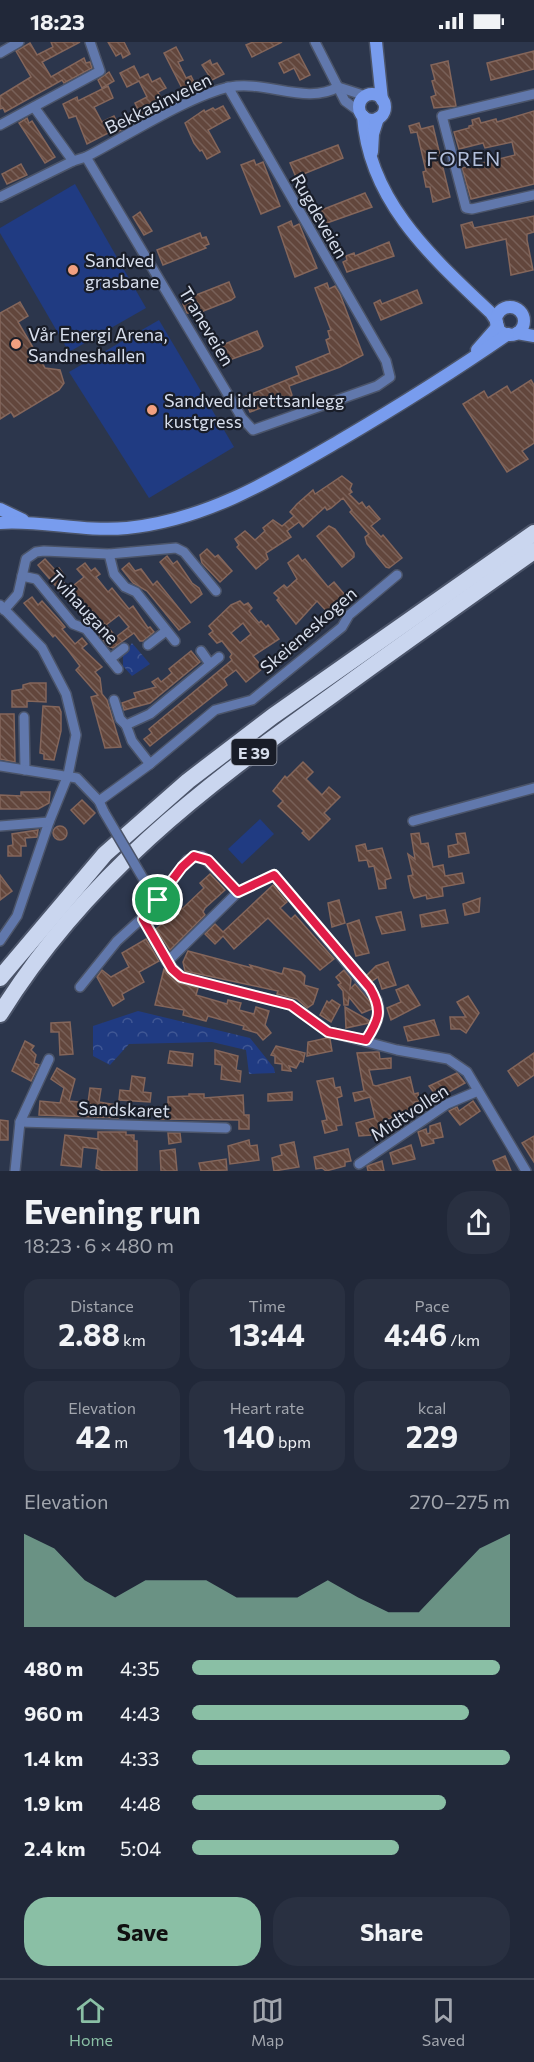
<!DOCTYPE html>
<meta charset="utf-8">
<style>
:root{--surface:#212839;--page:#293041;--text:#f1f3f6;--muted:#a2a6ae;--line:#3e4453;--accent:#8abfa5}
body{margin:0;font-family:Commissioner,sans-serif;background:var(--page);color:var(--text);height:100vh;display:flex;flex-direction:column;font-size:22px;white-space:nowrap}
*{box-sizing:border-box;margin:0}
p{font-size:20px;color:var(--muted)}
.icon{flex:none;width:33px;height:33px;fill:none;stroke:currentColor;stroke-width:2;stroke-linecap:round;stroke-linejoin:round}
.map{position:relative;height:1129px;overflow:hidden}
.details{display:flex;flex-direction:column;background:var(--surface);flex:1}
.details>*{flex:none}
.pin{position:absolute;display:grid;place-items:center;width:51px;height:51px;color:#fff;margin:-26px;border:3px solid #fff;border-radius:50%;box-shadow:0 2px 6px #0007}
.round{display:grid;place-items:center;flex:none;width:63px;height:63px;border-radius:24px;background:var(--page)}
.head{display:flex;align-items:center;justify-content:space-between;height:102px;padding:0 24px}
h1{font-size:33px;font-weight:700;line-height:45px}
.metrics{display:grid;grid-template-columns:repeat(3,1fr);gap:9px;height:102px;padding:6px 24px}
.metrics div{display:grid;align-content:center;border-radius:15px;background:var(--page);text-align:center}
.metrics b{font-size:30px;font-weight:700}
.metrics small{font-size:16px;font-weight:400}
.metrics p{font-size:16px}
.chart{height:168px;padding:12px 24px}
.chart p{display:flex;justify-content:space-between}
.chart svg{width:100%;height:108px;margin-top:6px;fill:var(--accent);opacity:.7}
.action{display:flex;gap:12px;margin-top:auto;padding:12px 24px}
.action a{flex:1;height:69px;border-radius:24px;background:var(--accent);color:#111;font-size:24px;font-weight:700;line-height:69px;text-align:center}
.action a+a{background:var(--page);color:var(--text)}
ul{padding:0 24px;list-style:none;font-size:20px}
li{display:grid;grid-template-columns:96px 72px 1fr;align-items:center;height:45px}
li i{height:15px;border-radius:8px;background:var(--accent)}
.status{display:flex;justify-content:space-between;align-items:center;height:42px;padding:0 30px;background:var(--surface);direction:ltr}
.status svg{height:16px;fill:currentColor}
.tab-bar{display:flex;justify-content:space-around;align-items:center;height:84px;border-top:2px solid var(--line);background:var(--surface);font-size:16px;color:var(--muted)}
.tab-bar a{display:grid;justify-items:center;gap:3px}
.tab-bar .selected{color:var(--accent)}
.map>svg:first-child{display:block}
.grass{fill:#203b82}
.park{fill:url(#park-crowns)}
.building{fill:url(#building-back-hatch);stroke:#84665b;stroke-width:1.5;fill-rule:evenodd}
.lines{fill:none;stroke-linecap:round;stroke-linejoin:round}
.street-casing{stroke:#4b5469;stroke-width:12}
.secondary-casing{stroke:#4b5469;stroke-width:15}
.highway-casing{stroke:#4b5469;stroke-width:20}
.street{stroke:#6178ac;stroke-width:9}
.secondary{stroke:#789cee;stroke-width:12}
.highway{stroke:#cad6ef;stroke-width:16}
.street-bridge-casing{stroke:#4b5469;stroke-width:12;stroke-linecap:butt}
.street-bridge{stroke:#6178ac;stroke-width:9}
.route-casing{stroke:#fff;stroke-width:12}
.route{stroke:#e11d48;stroke-width:8}
.poi-dot{fill:#f2a080;stroke:#191d28;stroke-width:2}
.labels{text-anchor:middle;dominant-baseline:central;stroke-width:4.5;stroke-linejoin:round;paint-order:stroke}
.shield{fill:#191d28;stroke:#9ea4b1;stroke-width:1.5}
.shield-label{font-size:16px;font-weight:bold;fill:#d7deec}
.street-label{font-size:18px;fill:#d7deec;stroke:#191d28}
.poi-label{font-size:18px;fill:#d7deec;stroke:#191d28;text-anchor:start}
.neighbourhood-label{font-size:20px;letter-spacing:1.5px;fill:#b4c1dd;stroke:#191d28}
</style>
<div class="status"><b>18:23</b><svg viewBox="0 0 49 12"><path d="M0 12V9h3v3zM5 12V6h3v6zM10 12V3h3v9zM15 12V0h3v12zM26 1h20v11H26zM47 4h2v5h-2z"/></svg></div>
<div class="map">
<svg width="534" height="1129" viewBox="0 0 534 1129">
<defs>
<pattern id="park-crowns" width="20" height="18" patternUnits="userSpaceOnUse" patternTransform="scale(1.5)"><rect width="20" height="18" fill="#203b82"/><path d="M2 6a3 3 0 1 1 6 0M12 15a3 3 0 1 1 6 0" fill="none" stroke="#405794"/></pattern>
<pattern id="building-back-hatch" width="6" height="6" patternUnits="userSpaceOnUse" patternTransform="scale(1.5)"><rect width="6" height="6" fill="#62463c"/><path d="M-1 5l2 2M0 0l6 6M5-1l2 2" fill="none" stroke="#786058"/></pattern>
</defs>
<rect width="100%" height="100%" fill="#2c364c"/>
<g class="grass">
<polygon points="75,142 146,266 69,310 0,191 0,186"/>
<polygon points="159,278 234,405 149,456 69,330"/>
<polygon points="260,777 274,792 242,822 228,807"/>
</g>
<g class="park">
<polygon points="132,601 150,622 132,634 123,624 123,614"/>
<polygon points="138,969 250,996 274,1026 275,1031 249,1032 246,1008 212,1000 129,1002 110,1023 93,1014 93,984"/>
</g>
<g class="building">
<polygon points="51,0 80,0 42,20 51,35 84,16 86,21 90,20 92,26 64,41 62,38 5,70 3,66 0,67 0,54 31,35 16,9 30,1 37,13 53,5"/>
<polygon points="108,0 124,0 130,12 123,16 121,11 116,14"/>
<polygon points="253,0 282,0 252,15 246,3"/>
<polygon points="176,5 183,18 178,20 186,36 191,34 196,44 184,50 164,11"/>
<polygon points="534,9 534,27 491,38 487,21"/>
<polygon points="299,12 310,33 300,38 294,26 284,31 279,21"/>
<polygon points="210,18 212,23 217,21 224,32 212,38 202,23"/>
<polygon points="448,19 456,64 434,66 431,55 436,53 432,39 435,38 431,23"/>
<polygon points="134,24 140,36 148,32 152,40 160,36 166,46 158,50 165,63 141,74 135,61 147,55 139,39 127,45 120,31"/>
<polygon points="109,30 114,39 102,46 98,38"/>
<polygon points="108,44 113,56 94,65 102,80 114,74 121,88 114,92 112,89 87,102 76,74 69,76 63,62 77,55 78,59"/>
<polygon points="223,64 230,76 208,88 220,110 207,117 202,108 200,109 194,101 185,81 204,68 205,70 213,66 215,68"/>
<polygon points="534,69 534,142 471,157 462,126 515,113 512,100 485,106 483,101 459,107 454,90 469,86 469,84 473,83 472,78 479,76 481,81 496,77 497,80"/>
<polygon points="27,76 29,81 32,79 55,115 45,121 19,81"/>
<polygon points="419,81 421,87 433,84 450,155 433,160 430,145 426,145 423,130 426,129 417,90 411,91 409,84"/>
<polygon points="338,103 343,116 296,135 290,121"/>
<polygon points="254,118 256,123 263,120 280,164 261,172 241,123"/>
<polygon points="21,122 27,133 7,142 2,132"/>
<polygon points="365,151 372,165 324,182 319,169"/>
<polygon points="140,170 152,189 144,193 133,175"/>
<polygon points="534,174 534,190 527,192 527,198 533,228 511,233 506,197 466,206 461,183 472,180 474,186"/>
<polygon points="291,179 293,185 299,182 300,184 317,226 295,235 278,185"/>
<polygon points="200,191 202,196 206,195 209,202 204,204 206,206 163,223 157,208"/>
<polygon points="389,200 394,214 347,230 343,220 347,218 346,214 354,211 355,214"/>
<polygon points="229,240 235,255 231,258 196,272 187,271 183,262 187,260 186,257"/>
<polygon points="327,241 329,247 335,244 340,252 363,313 340,325 289,344 292,353 289,356 250,370 244,355 299,333 296,325 330,311 326,298 330,296 328,289 331,288 315,246"/>
<polygon points="417,248 422,261 381,278 374,261 380,258 382,262"/>
<polygon points="20,260 28,274 18,280 45,326 60,328 64,341 59,348 14,375 11,370 0,377 0,271"/>
<polygon points="257,289 263,304 260,307 221,321 215,306"/>
<polygon points="531,338 534,343 534,401 522,409 528,417 507,430 463,362 484,349 488,356 507,344 511,351"/>
<polygon points="342,434 352,442 350,447 352,450 349,452 359,462 362,460 366,466 369,464 380,477 371,484 381,495 383,493 402,516 389,526 386,525 367,502 365,495 369,492 350,470 352,468 343,456 331,466 327,468 325,465 303,485 299,480 287,489 291,495 266,511 268,517 256,527 237,505 239,503 235,497 245,489 255,498 265,489 263,486 273,478 282,484 294,474 290,470 297,462 313,448 315,452"/>
<polygon points="329,484 335,487 354,511 354,515 342,525 317,494"/>
<polygon points="207,507 215,515 218,513 232,529 220,540 202,521 200,513"/>
<polygon points="298,513 302,519 305,517 328,545 334,540 350,559 331,574 317,559 296,582 277,558 279,556 274,551 284,543 287,546 297,537 288,521"/>
<polygon points="167,514 173,522 177,519 192,541 199,546 202,552 191,561 160,520"/>
<path d="M45,517L56,529L59,526L64,533L60,536L69,547L84,535L77,527L85,521L91,529L95,526L100,532L96,535L108,550L112,546L129,567L133,564L148,586L150,585L154,590L143,599H140L134,591L113,606L108,604L42,528L38,523ZM119,573L129,585L116,595L106,583Z"/>
<polygon points="129,521 135,529 141,527 153,543 157,539 190,580 179,588 147,549 133,541 122,527"/>
<polygon points="32,555 38,563 42,559 60,579 65,585 62,587 75,602 82,596 87,602 82,606 102,625 95,630 100,636 102,652 107,658 121,705 105,706 91,655 98,653 76,628 80,624 68,608 55,593 53,595 24,561"/>
<path d="M240,559L244,563L248,561L252,566L249,569L259,581L261,579L266,585L268,583L279,597L253,614L263,626L246,640L236,628L224,637L227,643L150,704L144,697L152,691L149,687L232,618L230,615L232,612L222,599L217,601L209,592L213,589L209,584L231,563ZM243,581L251,592L240,601L231,591Z"/>
<polygon points="191,609 200,620 150,661 124,668 122,661 136,656 134,651 156,645 152,640 158,636 161,640 172,631 169,627"/>
<polygon points="30,641 46,641 46,660 27,659 27,665 12,665 12,649 23,647 23,643"/>
<polygon points="43,664 59,665 61,670 61,689 54,718 44,717 44,712 40,711"/>
<polygon points="0,672 14,672 15,720 0,717"/>
<polygon points="303,720 313,730 306,737 322,753 329,745 340,755 324,771 330,777 309,798 302,791 304,789 278,764 283,759 273,749 285,734 287,736"/>
<polygon points="21,750 50,750 49,761 38,767 0,767 0,753 21,754"/>
<polygon points="82,758 95,771 84,782 71,768"/>
<circle cx="60" cy="791" r="7"/>
<polygon points="38,788 37,795 25,796 26,804 21,804 21,814 8,814 8,804 13,803 12,792"/>
<polygon points="419,791 421,802 428,801 433,825 443,823 445,834 462,831 464,841 442,845 443,854 427,857 426,853 414,856 411,849 408,834 413,833 408,812 415,817 411,792"/>
<polygon points="465,791 469,811 449,815 448,804 458,802 456,792"/>
<polygon points="365,802 367,809 382,806 391,836 385,838 386,846 379,847 374,824 369,825 367,818 359,819 356,804"/>
<polygon points="210,832 225,848 205,866 203,870 205,873 170,908 156,887 162,882 158,878 172,865 175,868 179,864 182,867 204,846 200,841"/>
<polygon points="0,833 12,849 0,858"/>
<polygon points="273,843 287,860 280,866 291,877 295,873 334,917 320,928 268,876 234,907 223,894 215,902 205,892 215,882 223,890"/>
<polygon points="480,856 479,870 465,873 463,862"/>
<polygon points="339,858 345,881 332,885 328,861"/>
<polygon points="445,868 448,881 422,885 420,873"/>
<polygon points="401,870 405,888 382,892 376,875"/>
<polygon points="359,878 369,911 356,914 347,882"/>
<polygon points="146,897 159,919 139,930 144,940 122,952 124,957 113,964 97,935 102,928 111,935 129,925 122,911"/>
<polygon points="188,909 252,926 250,923 282,932 284,926 301,930 305,934 304,943 318,947 313,962 307,966 297,957 277,952 278,949 185,929 183,920"/>
<polygon points="388,920 396,943 382,947 378,935 371,940 366,934 376,924"/>
<polygon points="164,927 179,941 198,946 196,953 227,962 228,958 241,961 239,968 254,972 256,965 269,969 265,983 271,991 263,998 257,991 243,987 244,984 208,974 206,979 183,973 184,968 155,963"/>
<polygon points="344,928 351,937 350,947 355,942 371,961 372,967 362,971 349,955 348,963 344,963 343,949 338,943 341,941 336,935"/>
<polygon points="408,943 420,963 391,978 387,966 401,960 396,948"/>
<polygon points="468,954 479,971 466,991 460,987 451,987 450,975 466,975 457,960"/>
<polygon points="332,958 340,963 331,980 320,973 327,959 329,961"/>
<polygon points="345,965 370,979 369,981 346,986"/>
<polygon points="434,978 439,993 408,999 404,985"/>
<polygon points="70,980 73,1012 60,1013 59,990 51,990 51,981"/>
<polygon points="327,996 330,997 332,1009 307,1014 308,1000"/>
<polygon points="25,999 34,1004 31,1008 36,1013 34,1021 39,1023 31,1039 12,1029"/>
<polygon points="276,1004 305,1011 303,1020 300,1019 296,1026 289,1024 291,1029 282,1028 282,1022 275,1021 275,1014 271,1013"/>
<polygon points="215,1008 238,1014 236,1028 241,1029 240,1040 221,1037 222,1023 215,1022"/>
<polygon points="170,1009 193,1012 192,1024 168,1021"/>
<polygon points="376,1010 379,1010 380,1017 391,1016 391,1026 369,1028 373,1043 376,1044 410,1035 414,1052 418,1051 419,1059 414,1060 417,1070 383,1078 385,1092 359,1094 356,1081 375,1076 370,1055 355,1059 353,1051 364,1049 357,1011"/>
<polygon points="534,1011 534,1033 518,1044 508,1029"/>
<polygon points="57,1026 75,1037 69,1059 88,1061 90,1046 101,1047 99,1060 116,1063 118,1076 39,1073 40,1059 60,1061 64,1046 51,1037"/>
<polygon points="457,1031 465,1041 438,1056 429,1044"/>
<polygon points="132,1034 145,1036 143,1050 151,1051 150,1060 119,1058 120,1048 130,1049"/>
<polygon points="333,1036 335,1046 340,1045 342,1054 337,1056 342,1083 336,1084 337,1088 325,1091 322,1079 327,1078 317,1039"/>
<polygon points="292,1050 292,1058 268,1059 268,1052"/>
<polygon points="189,1052 204,1052 204,1056 243,1053 244,1073 249,1073 249,1087 239,1087 239,1078 161,1077 161,1069 168,1069 168,1055 189,1054"/>
<polygon points="473,1059 480,1069 460,1083 449,1069 457,1065 459,1069"/>
<polygon points="0,1078 8,1079 8,1098 0,1098"/>
<polygon points="440,1081 443,1095 433,1097 434,1101 422,1104 418,1090 426,1087 427,1092 430,1091 430,1084"/>
<polygon points="98,1090 126,1090 126,1093 134,1093 134,1099 137,1099 137,1129 103,1129 96,1126 98,1107 83,1105 81,1125 61,1123 65,1093 98,1097"/>
<polygon points="168,1091 180,1091 181,1100 169,1102"/>
<polygon points="534,1094 534,1120 522,1101"/>
<polygon points="249,1098 250,1104 257,1103 259,1118 230,1122 228,1104"/>
<polygon points="294,1100 299,1125 274,1129 272,1116 282,1113 280,1103"/>
<polygon points="411,1103 415,1117 393,1122 390,1111"/>
<polygon points="175,1107 177,1129 161,1129 160,1109"/>
<polygon points="348,1107 351,1119 345,1120 345,1124 326,1129 322,1126 316,1127 314,1115"/>
<polygon points="505,1114 511,1129 497,1129 493,1119"/>
<polygon points="226,1117 227,1128 201,1129 199,1121"/>
<polygon points="382,1119 384,1129 368,1129 367,1124"/>
</g>
<g class="lines">
<g class="street-casing">
<g id="street">
<polyline points="315,0 345,59 360,70"/>
<polyline points="0,11 19,0"/>
<polyline points="338,45 366,54"/>
<polyline points="534,52 442,74 466,166 472,167 534,153"/>
<polyline points="34,65 73,119"/>
<polyline points="0,83 100,29 90,0"/>
<polyline points="86,115 242,376 253,388 377,344 390,335 386,319 228,45"/>
<path d="M0,155L73,119L86,115C125,95 190,53 230,45C265,38 307,63 338,45"/>
<polyline points="109,512 114,532 125,545 136,550 175,599"/>
<polyline points="22,534 36,537 73,582 86,587 118,627"/>
<polyline points="0,563 42,606 66,652 76,693 68,733 49,780 17,874 0,899"/>
<polyline points="4,568 18,552 26,517 36,510 44,509 109,512 176,506 184,510 216,549"/>
<polyline points="148,603 166,589"/>
<polyline points="201,609 210,622"/>
<polyline points="110,617 124,606"/>
<polyline points="114,658 120,677 126,683"/>
<polyline points="24,675 25,728"/>
<polyline points="150,722 132,699 126,683 150,672 219,615"/>
<polyline points="0,724 77,736 99,759 104,770"/>
<polyline points="99,759 150,722 215,668 252,658 342,585 349,573 397,533"/>
<polyline points="413,779 534,746"/>
<polyline points="0,784 49,780"/>
<polyline points="143,877 167,920 181,935 291,963 329,990 397,1008 448,1017 467,1030 526,1129"/>
<polyline points="167,920 238,850"/>
<path d="M80,945L117,899L151,868L187,818L202,814L238,850L274,833L377,958C382,975 375,985 366,998"/>
<polyline points="20,1080 226,1086"/>
<polyline points="359,1122 447,1062 478,1049"/>
<polyline points="15,1129 20,1080 49,1017"/>
</g>
</g>
<g class="secondary-casing">
<g id="secondary">
<polyline points="376,0 382,58"/>
<circle cx="372" cy="65" r="13"/>
<path d="M363,74C369,160 433,216 491,271L497,280"/>
<polyline points="372,110 373,92 378,76"/>
<circle cx="510" cy="279" r="14"/>
<polyline points="517,291 534,294"/>
<polyline points="477,308 498,284"/>
<polyline points="0,467 23,478"/>
<path d="M0,481C42,478 82,490 127,486C206,478 272,438 339,399C397,365 453,330 508,292"/>
</g>
</g>
<g class="highway-casing">
<g id="highway">
<polyline points="0,936 105,812 188,739 273,674 534,491"/>
<path d="M0,972C86,834 201,747 331,654C398,605 466,557 534,509"/>
</g>
</g>
<use href="#street" class="street"/>
<use href="#secondary" class="secondary"/>
<use href="#highway" class="highway"/>
<g class="street-bridge-casing">
<polyline id="street-bridge" points="104,770 147,843"/>
</g>
<use href="#street-bridge" class="street-bridge"/>
</g>
<g class="lines">
<g class="route-casing">
<path id="route" d="M194,814L208,818L238,850L274,833L370,946C383,968 379,978 366,998L328,990L291,963L181,935L172,927L143,877L182,825Z"/>
</g>
<use href="#route" class="route"/>
</g>
<g class="poi-dot">
<circle cx="73" cy="228" r="6"/>
<circle cx="16" cy="302" r="6"/>
<circle cx="152" cy="368" r="6"/>
</g>
<g class="labels">
<rect class="shield" x="231.5" y="697" width="45" height="26" rx="4.5"/>
<g class="shield-label">
<text x="254" y="710">E 39</text>
</g>
<g class="street-label">
<text transform="translate(158 61) rotate(-26)">Bekkasinveien</text>
<text transform="translate(320 174) rotate(60)">Rugdeveien</text>
<text transform="translate(207 284) rotate(59)">Traneveien</text>
<text transform="translate(84 565) rotate(47)">Tvihaugane</text>
<text transform="translate(308 588) rotate(-41)">Skeieneskogen</text>
<text transform="translate(124 1067) rotate(2)">Sandskaret</text>
<text transform="translate(409 1070) rotate(-33)">Midtvollen</text>
</g>
<g class="poi-label">
<text x="85" y="218">Sandved<tspan x="85" dy="21">grasbane</tspan></text>
<text x="28" y="292">Vår Energi Arena,<tspan x="28" dy="21">Sandneshallen</tspan></text>
<text x="164" y="358">Sandved idrettsanlegg<tspan x="164" dy="21">kustgress</tspan></text>
</g>
<g class="neighbourhood-label">
<text x="464" y="116">FOREN</text>
</g>
</g>
</svg>
<div class="pin" style="left:158px;top:858px;background:#1e9e55"><svg class="icon" aria-label="arrive" viewBox="0 0 24 24"><path d="M6 21V4h12l-3 4 3 4H6"/></svg></div>
</div>
<section class="details">
<div class="head"><div><h1>Evening run</h1><p>18:23 · 6 × 480 m</p></div><a class="round"><svg class="icon" aria-label="share" viewBox="0 0 24 24"><path d="M12 15V3M7 8l5-5 5 5M5 13v7h14v-7"/></svg></a></div>
<div class="metrics">
<div><p>Distance</p><b>2.88<small> km</small></b></div>
<div><p>Time</p><b>13:44</b></div>
<div><p>Pace</p><b>4:46<small> /km</small></b></div>
</div>
<div class="metrics">
<div><p>Elevation</p><b>42<small> m</small></b></div>
<div><p>Heart rate</p><b>140<small> bpm</small></b></div>
<div><p>kcal</p><b>229</b></div>
</div>
<div class="chart"><p><span>Elevation</span>270–275 m</p>
<svg viewBox="0 0 160 44" preserveAspectRatio="none"><path d="M0 44V6L10 12L20 25L30 32L40 25L50 25L60 25L70 32L80 32L90 32L100 25L110 32L120 38L130 38L140 25L150 12L160 6V44z"/></svg>
</div>
<ul>
<li><b>480 m</b>4:35<i style="width:97%"></i></li>
<li><b>960 m</b>4:43<i style="width:87%"></i></li>
<li><b>1.4 km</b>4:33<i style="width:100%"></i></li>
<li><b>1.9 km</b>4:48<i style="width:80%"></i></li>
<li><b>2.4 km</b>5:04<i style="width:65%"></i></li>
</ul>
<div class="action"><a>Save</a><a>Share</a></div>
</section>
<nav class="tab-bar">
<a class="selected"><svg class="icon" aria-label="home" viewBox="0 0 24 24"><path d="M3 11l9-7 9 7M6 9v11h12V9"/></svg>Home</a>
<a><svg class="icon" aria-label="map" viewBox="0 0 24 24"><path d="M3 6l6-2 6 2 6-2v14l-6 2-6-2-6 2zM9 4v14M15 6v14"/></svg>Map</a>
<a><svg class="icon" aria-label="saved" viewBox="0 0 24 24"><path d="M7 4h10v16l-5-4-5 4z"/></svg>Saved</a>
</nav>
